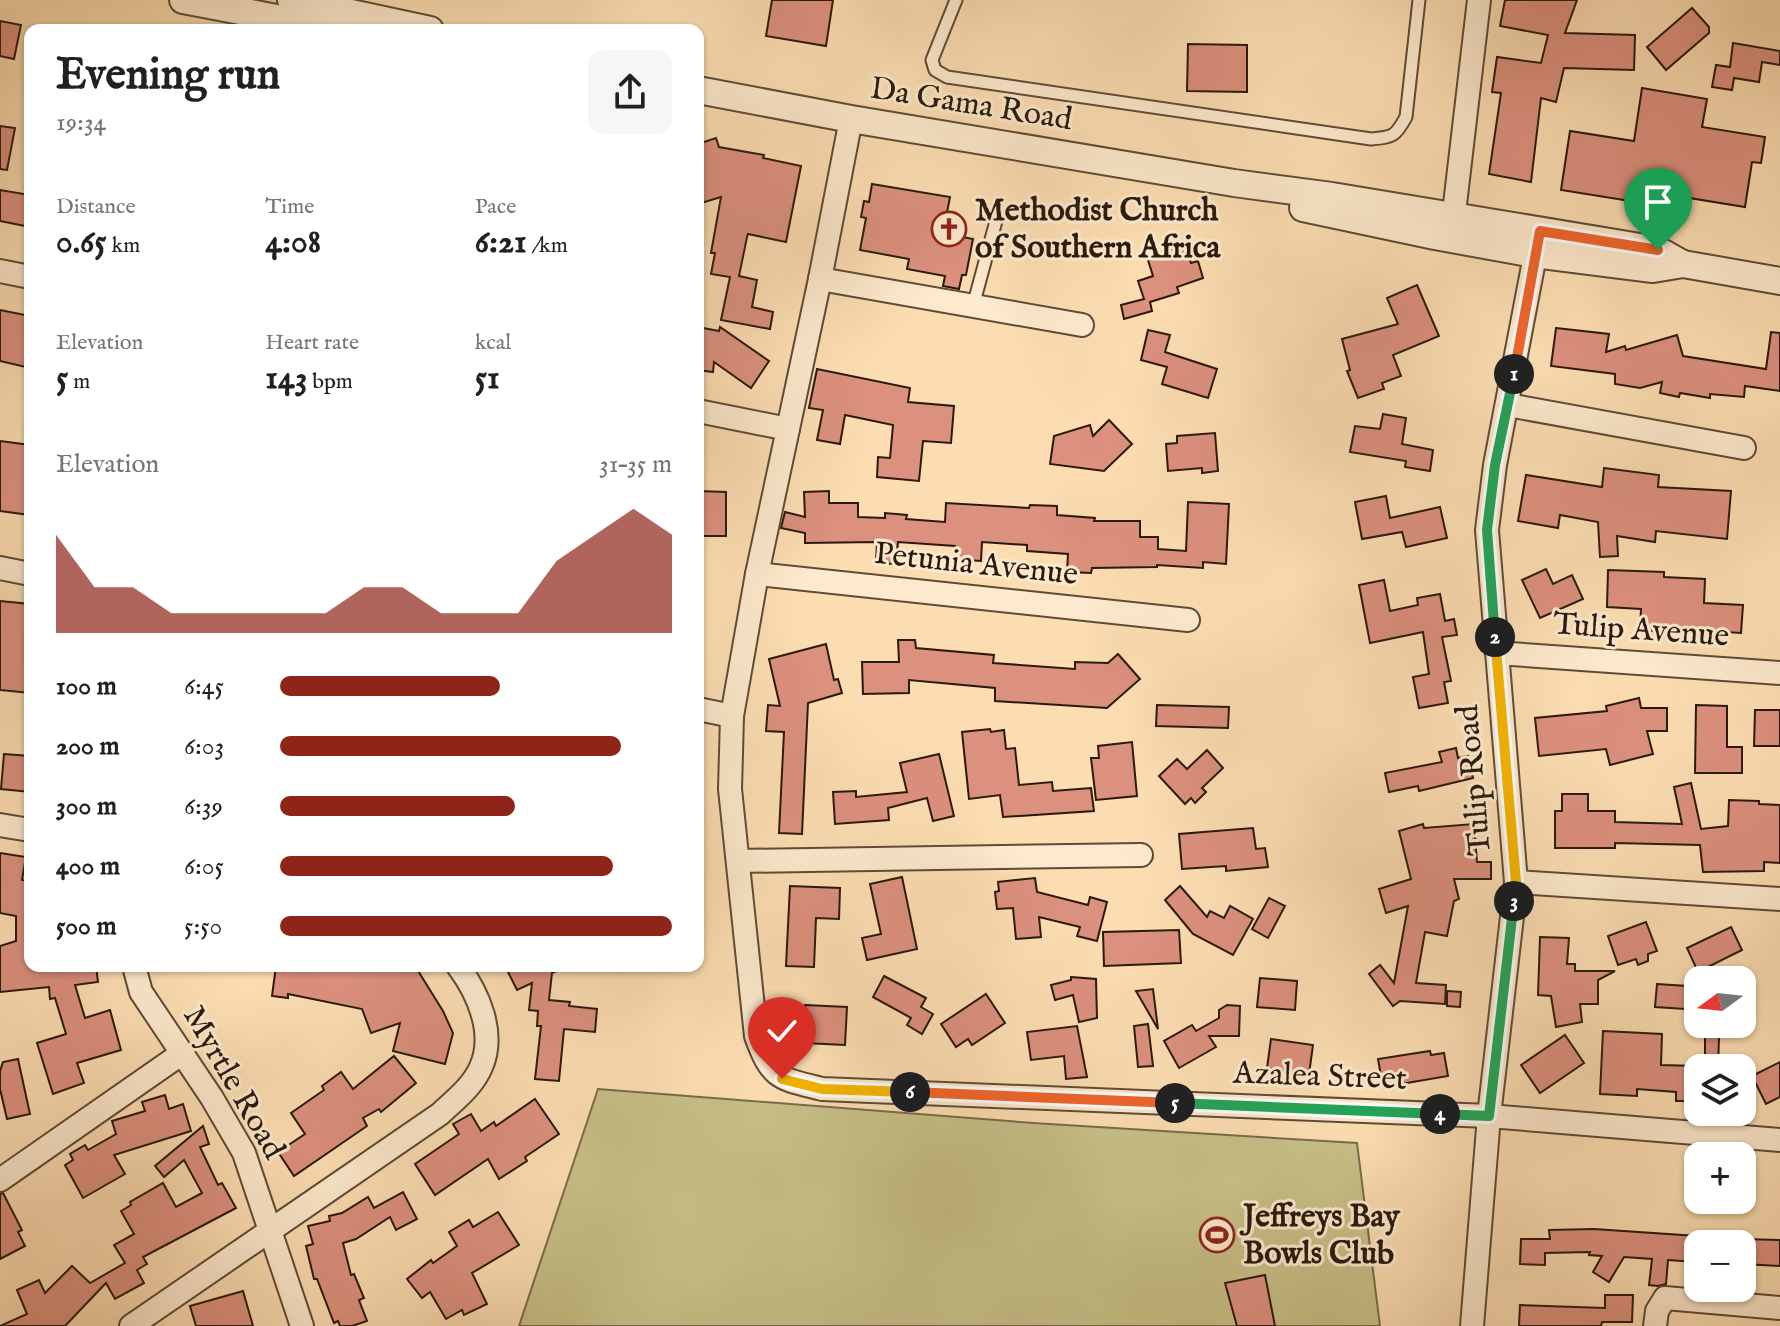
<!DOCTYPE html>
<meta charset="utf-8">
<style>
:root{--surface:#fff;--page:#f6f6f6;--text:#202124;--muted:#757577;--accent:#8f2418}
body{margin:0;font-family:"IM FELL English",serif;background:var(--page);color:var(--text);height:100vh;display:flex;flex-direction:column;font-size:30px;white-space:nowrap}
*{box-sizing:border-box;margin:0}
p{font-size:26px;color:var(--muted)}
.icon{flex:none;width:44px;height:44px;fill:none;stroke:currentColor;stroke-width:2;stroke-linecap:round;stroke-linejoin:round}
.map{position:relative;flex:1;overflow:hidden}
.side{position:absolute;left:24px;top:24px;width:680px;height:948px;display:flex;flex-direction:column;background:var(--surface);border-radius:16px;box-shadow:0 2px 6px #0004}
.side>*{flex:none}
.needle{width:52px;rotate:255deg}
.buttons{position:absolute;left:1684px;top:966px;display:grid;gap:16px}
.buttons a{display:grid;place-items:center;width:72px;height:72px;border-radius:16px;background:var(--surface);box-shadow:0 2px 6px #0004;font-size:40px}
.pin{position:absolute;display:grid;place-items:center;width:68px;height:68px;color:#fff;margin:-82px -34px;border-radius:50% 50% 50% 0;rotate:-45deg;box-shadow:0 0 8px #0007}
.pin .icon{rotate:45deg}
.km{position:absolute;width:40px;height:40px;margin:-20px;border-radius:50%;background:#222;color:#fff;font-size:22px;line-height:40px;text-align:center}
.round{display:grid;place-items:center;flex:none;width:84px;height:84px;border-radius:16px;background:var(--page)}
.head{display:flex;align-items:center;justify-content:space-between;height:136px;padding:0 32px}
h1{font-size:44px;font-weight:800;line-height:60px}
.figures{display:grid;grid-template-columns:repeat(3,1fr);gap:12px;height:136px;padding:8px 32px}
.figures div{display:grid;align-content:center}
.figures b{font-size:34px;font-weight:800}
.figures small{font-size:22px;font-weight:400}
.figures p{font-size:22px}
.chart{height:224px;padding:16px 32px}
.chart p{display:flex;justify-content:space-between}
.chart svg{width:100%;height:144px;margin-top:8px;fill:var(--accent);opacity:.7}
ul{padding:0 32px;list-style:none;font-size:26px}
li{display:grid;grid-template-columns:128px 96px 1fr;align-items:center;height:60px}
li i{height:20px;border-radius:10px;background:var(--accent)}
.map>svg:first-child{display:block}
.green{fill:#c7bf87;stroke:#786c4a;stroke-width:2}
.building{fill:#dc907e;stroke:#291a0d;stroke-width:2}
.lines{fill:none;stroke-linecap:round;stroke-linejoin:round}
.service-casing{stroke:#5e4b36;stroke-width:15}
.minor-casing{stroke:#5e4b36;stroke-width:26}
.tertiary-casing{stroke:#5e4b36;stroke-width:30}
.service{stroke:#fde9cd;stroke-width:11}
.minor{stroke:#fde9cd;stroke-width:22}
.tertiary{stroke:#fde9cd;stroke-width:26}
.split-1-casing{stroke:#fff;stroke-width:16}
.split-2-casing{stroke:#fff;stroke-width:16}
.split-3-casing{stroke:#fff;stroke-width:16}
.split-4-casing{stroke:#fff;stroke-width:16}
.split-5-casing{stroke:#fff;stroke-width:16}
.split-6-casing{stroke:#fff;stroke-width:16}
.split-7-casing{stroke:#fff;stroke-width:16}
.split-1{stroke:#f0652b;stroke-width:10}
.split-2{stroke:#22a559;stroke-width:10}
.split-3{stroke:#f5b400;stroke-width:10}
.split-4{stroke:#22a559;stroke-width:10}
.split-5{stroke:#22a559;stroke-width:10}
.split-6{stroke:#f0652b;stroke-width:10}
.split-7{stroke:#f5b400;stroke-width:10}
.labels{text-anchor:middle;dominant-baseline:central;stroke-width:6;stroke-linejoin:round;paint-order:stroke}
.street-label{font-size:32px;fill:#291a0d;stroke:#fde9cd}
.poi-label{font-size:32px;font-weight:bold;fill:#291a0d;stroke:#fde9cd;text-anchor:start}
</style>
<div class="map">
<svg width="1780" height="1326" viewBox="0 0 1780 1326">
<rect width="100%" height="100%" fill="#fcddb2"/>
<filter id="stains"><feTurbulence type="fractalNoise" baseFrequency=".0025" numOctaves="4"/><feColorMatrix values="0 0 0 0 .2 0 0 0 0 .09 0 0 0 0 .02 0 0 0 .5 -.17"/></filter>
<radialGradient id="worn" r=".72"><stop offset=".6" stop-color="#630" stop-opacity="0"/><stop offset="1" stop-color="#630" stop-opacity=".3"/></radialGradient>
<polygon class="green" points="598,1089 1033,1123 1357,1143 1380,1326 519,1326"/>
<g class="building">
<polygon points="772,0 833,0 826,46 766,36"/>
<polygon points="1505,0 1577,0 1565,33 1635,35 1634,70 1564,68 1556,102 1541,98 1531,182 1489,174 1501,93 1492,92 1497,57 1541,63 1548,35 1500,26"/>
<polygon points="1692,8 1709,27 1709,33 1666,70 1647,47"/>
<polygon points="0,21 21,25 14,59 0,56"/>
<polygon points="1733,43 1780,51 1780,65 1762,62 1759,82 1734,78 1732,90 1712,87 1716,65 1730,67"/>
<polygon points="1188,44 1247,45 1247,92 1187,91"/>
<polygon points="1642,88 1707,99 1702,127 1765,137 1761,163 1752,162 1745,207 1689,198 1687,210 1561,190 1570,131 1634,141"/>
<polygon points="0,126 15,128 7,170 0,169"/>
<polygon points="716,138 719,147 764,155 763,158 801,166 786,242 748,234 747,237 739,276 757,280 752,307 773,312 770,329 721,320 730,277 711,274 715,253 711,253 721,197 698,204 698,144"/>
<polygon points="872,184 950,197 945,223 949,224 947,234 973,239 966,275 962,275 959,289 943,286 945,276 907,269 909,259 860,250 866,218 861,217 864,201 869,202"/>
<polygon points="0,190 30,195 30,227 0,221"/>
<polygon points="1185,245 1191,263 1198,261 1203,278 1177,287 1179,293 1150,302 1152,311 1124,319 1121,305 1144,299 1138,281 1153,276 1147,257"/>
<polygon points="1417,285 1439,336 1393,355 1401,376 1382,383 1384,389 1358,398 1347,371 1350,370 1342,339 1398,324 1387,298"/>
<polygon points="0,310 30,316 30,368 0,361"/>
<polygon points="698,327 719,331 720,327 769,361 751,388 714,362 713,372 698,370"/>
<polygon points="1556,328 1609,334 1606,352 1625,346 1626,350 1677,335 1683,356 1766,369 1771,332 1780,333 1780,391 1745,386 1744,397 1710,394 1710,398 1680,393 1679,397 1660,393 1662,382 1640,388 1615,384 1615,374 1551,366"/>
<polygon points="1148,330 1170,335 1165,352 1217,369 1208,398 1162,384 1167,367 1141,360"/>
<polygon points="817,369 910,388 908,402 954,406 951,443 923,441 919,481 877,477 878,457 890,458 893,425 845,415 840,444 817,440 823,410 809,408"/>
<polygon points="1383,414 1406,418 1402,444 1433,450 1430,471 1405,467 1406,461 1350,452 1355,426 1380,429"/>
<polygon points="1109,420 1132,444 1104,471 1050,464 1054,436 1090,425 1093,436"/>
<polygon points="1215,433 1218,471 1202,473 1202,468 1168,471 1166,444 1177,443 1177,436"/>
<polygon points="0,441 30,445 30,515 0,511"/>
<polygon points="1604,468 1659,475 1658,487 1731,491 1727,539 1656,531 1655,542 1617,536 1618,556 1600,557 1598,522 1560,515 1558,528 1518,521 1526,475 1602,487"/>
<polygon points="698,491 726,492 726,536 698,536"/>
<polygon points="829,491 829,503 858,503 858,517 885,518 885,513 907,515 906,519 945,522 946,503 1029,508 1030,505 1057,506 1057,515 1095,518 1094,521 1140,521 1140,537 1158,537 1158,549 1186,551 1188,502 1229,504 1226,564 1203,562 1203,568 1157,565 1157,567 1092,568 1091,573 1067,572 1068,554 1027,551 1027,545 982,542 981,561 954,559 955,546 898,542 896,564 876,563 877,542 805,543 805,533 781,528 785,512 805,517 804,492"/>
<polygon points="1386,496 1390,518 1440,507 1447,538 1406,547 1402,532 1362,539 1355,502"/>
<polygon points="1546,569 1553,584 1572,575 1583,599 1540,618 1522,580"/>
<polygon points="1608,570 1664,572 1664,577 1705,579 1704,603 1743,605 1741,633 1661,628 1661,632 1640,630 1641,609 1607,607"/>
<polygon points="1384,580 1390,611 1418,605 1417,598 1440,594 1445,621 1454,619 1457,635 1442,637 1451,681 1444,682 1448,703 1419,708 1413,677 1429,674 1423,632 1370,643 1359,585"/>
<polygon points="0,601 30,604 30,693 0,690"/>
<polygon points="898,640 915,640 916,648 994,655 993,663 1075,669 1075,662 1108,663 1118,654 1140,679 1107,708 995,701 995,688 909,680 909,693 863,694 862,662 899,662"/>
<polygon points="826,644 834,680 838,679 842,693 808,703 802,834 779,833 784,732 766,731 768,705 780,706 769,659"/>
<polygon points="1639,698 1641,708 1667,708 1667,731 1647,731 1653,754 1610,765 1606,749 1539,756 1535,718 1607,711 1606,706"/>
<polygon points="1157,705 1229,707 1228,728 1156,726"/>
<polygon points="1696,705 1727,706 1727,747 1742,747 1742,773 1695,773"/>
<polygon points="1755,710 1780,710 1780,746 1754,746"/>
<polygon points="990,729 991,732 1004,730 1006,749 1015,748 1019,785 1052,782 1053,791 1091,788 1094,811 1003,817 1000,795 969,799 962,732"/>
<polygon points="1132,742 1137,796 1096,800 1091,758 1099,758 1098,746"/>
<polygon points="1456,748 1458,758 1468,756 1473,778 1419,791 1418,786 1389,792 1385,773 1442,762 1439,752"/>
<polygon points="1207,750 1223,768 1202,788 1206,792 1195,803 1191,798 1185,804 1159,776 1177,759 1187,769"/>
<polygon points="4,754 30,756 30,792 1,789"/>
<polygon points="939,754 954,816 933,821 927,798 888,808 889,820 835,824 833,792 856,791 856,797 907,792 900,763"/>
<polygon points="1691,783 1701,829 1728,826 1729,800 1759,801 1759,804 1780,805 1780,863 1764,862 1764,871 1703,872 1700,845 1615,843 1615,848 1555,848 1555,811 1562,811 1562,794 1588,794 1588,811 1615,811 1615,822 1682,824 1674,787"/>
<polygon points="1423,824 1424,828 1474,824 1477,862 1491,862 1491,879 1454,879 1459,899 1454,901 1447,936 1425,932 1416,983 1446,985 1445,1004 1400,1001 1393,1006 1369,974 1380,965 1394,983 1408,906 1386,913 1379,889 1411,879 1399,831"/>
<polygon points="1253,828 1256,849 1265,848 1268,867 1226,871 1226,866 1182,869 1179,834"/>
<polygon points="0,853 26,857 22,880 30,881 30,966 96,966 98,982 75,985 85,1018 110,1010 121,1050 77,1063 84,1083 53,1094 37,1043 66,1034 55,998 50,999 49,987 0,992 0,946 16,941 16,916 0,913"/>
<polygon points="902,877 917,949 867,960 862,938 881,934 870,884"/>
<polygon points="1035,878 1037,892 1088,905 1090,897 1107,902 1097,941 1077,936 1080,927 1039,917 1041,937 1016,939 1013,908 997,909 995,892 999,891 998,882"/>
<polygon points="790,886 840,888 839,919 816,918 814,967 786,966"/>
<polygon points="1180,886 1207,917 1210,911 1224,918 1230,906 1253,919 1233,955 1193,934 1165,900"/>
<polygon points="1269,898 1285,906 1268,938 1252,929"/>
<polygon points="1646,922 1657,951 1648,954 1648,961 1638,965 1636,959 1618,965 1608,936"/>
<polygon points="1731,927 1742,950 1698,972 1687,948"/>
<polygon points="1179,930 1181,963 1104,966 1103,932"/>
<polygon points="1540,937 1569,938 1567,964 1575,964 1575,971 1615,971 1598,980 1598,1004 1580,1004 1582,1022 1556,1027 1551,996 1538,995"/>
<polygon points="276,966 415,966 443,1011 453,1033 445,1064 393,1051 400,1023 371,1033 362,1009 288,994 288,998 272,996"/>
<polygon points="505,966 567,966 552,973 549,1000 570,1002 569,1006 597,1009 595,1032 564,1029 559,1081 535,1079 541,1026 537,1026 538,1011 529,1010 532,983 517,990"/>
<polygon points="884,976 926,998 921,1007 933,1014 922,1034 907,1025 911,1018 873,997"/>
<polygon points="1071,977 1096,979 1097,1018 1079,1022 1073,995 1055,1000 1051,985 1071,980"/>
<polygon points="1260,978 1297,981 1295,1010 1257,1007"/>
<polygon points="1657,984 1687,986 1685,1009 1655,1007"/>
<polygon points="1153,989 1158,1029 1136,991"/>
<polygon points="1447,991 1461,992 1460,1007 1447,1006"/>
<polygon points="986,994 1005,1023 972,1045 968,1039 956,1047 941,1024"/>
<polygon points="805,1005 847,1007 845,1045 804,1043"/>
<polygon points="1227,1005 1240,1006 1239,1036 1209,1036 1216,1047 1179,1068 1164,1041 1192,1025 1196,1031 1219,1018 1219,1010"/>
<polygon points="1148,1024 1153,1066 1138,1067 1134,1026"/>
<polygon points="1077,1026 1087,1077 1066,1079 1064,1056 1031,1060 1027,1032"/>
<polygon points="1603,1031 1662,1034 1661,1065 1698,1066 1698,1101 1676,1101 1676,1092 1637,1089 1637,1096 1600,1094"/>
<polygon points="1565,1035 1584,1063 1540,1093 1521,1065"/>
<polygon points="1705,1037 1719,1037 1718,1068 1705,1068"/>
<polygon points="1271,1039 1313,1045 1309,1074 1267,1068"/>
<polygon points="1430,1051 1431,1055 1444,1053 1448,1076 1383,1087 1378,1059"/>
<polygon points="394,1056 416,1083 381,1112 379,1109 363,1118 367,1126 294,1176 278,1152 305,1134 291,1113 324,1090 322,1086 341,1072 353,1089"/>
<polygon points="18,1059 30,1114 7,1119 0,1089 0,1071 3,1062"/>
<polygon points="1780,1062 1780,1097 1766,1104 1752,1076"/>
<polygon points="165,1095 169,1109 183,1104 191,1131 114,1155 125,1174 83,1198 65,1165 73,1160 70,1154 85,1145 88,1150 116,1134 112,1121 145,1111 142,1102"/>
<polygon points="535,1099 559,1134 525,1157 527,1161 499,1179 488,1159 435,1195 415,1164 459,1134 453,1124 471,1114 481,1131 494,1122 496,1126"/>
<polygon points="203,1126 209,1144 200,1147 218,1185 222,1183 236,1208 143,1257 147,1264 137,1270 144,1283 115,1299 106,1283 65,1326 0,1326 27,1314 17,1290 39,1280 45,1293 72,1266 90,1283 125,1263 114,1245 134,1234 121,1211 131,1205 130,1202 163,1183 176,1207 202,1193 184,1160 164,1177 155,1166"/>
<polygon points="403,1192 417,1219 396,1230 390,1217 356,1239 343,1243 351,1275 354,1274 364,1298 359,1300 367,1321 352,1326 340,1326 338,1321 334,1323 317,1279 314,1279 306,1246 313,1244 308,1226 330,1221 329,1216 342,1213 368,1197 374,1208"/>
<polygon points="3,1193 22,1230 18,1232 25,1246 0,1259 0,1194"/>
<polygon points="498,1212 519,1245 472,1273 487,1304 464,1315 462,1310 446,1319 430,1292 422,1298 407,1279 431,1260 433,1263 457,1246 449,1232 469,1220 473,1227"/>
<polygon points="1594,1229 1697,1236 1696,1262 1668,1260 1666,1284 1658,1286 1649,1285 1652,1259 1624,1257 1609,1282 1593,1272 1602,1256 1589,1255 1590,1252 1545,1253 1545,1265 1520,1264 1521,1239 1550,1239 1549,1230"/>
<polygon points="1742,1239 1780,1240 1780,1266 1742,1264"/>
<polygon points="1265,1275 1275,1326 1237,1326 1225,1283"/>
<polygon points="243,1291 253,1326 196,1326 190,1306"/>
<polygon points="1605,1295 1633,1295 1632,1322 1602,1322 1601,1326 1519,1326 1520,1305 1605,1308"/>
</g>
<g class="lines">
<g class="service-casing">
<g id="service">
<path d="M956,0L932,60L935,70L947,77L1371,139C1393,137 1395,137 1406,117L1419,0"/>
<polyline points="973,306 996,221"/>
</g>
</g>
<g class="minor-casing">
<g id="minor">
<path d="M851,119L820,279L757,574L732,716L730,789L756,1036C772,1080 779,1078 822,1089L1489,1116L1780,1140"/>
<polyline points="1452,230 1479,0"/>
<polyline points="0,271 30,277"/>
<polyline points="820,279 1082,325"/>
<polyline points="1508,405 1744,448"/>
<polyline points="698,411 788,429"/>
<polyline points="0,568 30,574"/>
<polyline points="757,574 1188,620"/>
<polyline points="1497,653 1780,673"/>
<polyline points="698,709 732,716"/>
<polyline points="0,825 30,830"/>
<polyline points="738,861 1141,855"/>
<polyline points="1516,882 1780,899"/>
<polyline points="134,966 141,992 212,1098 244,1153 302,1326"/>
<polyline points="0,1180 181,1054"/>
<path d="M131,1326L440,1114C455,1100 473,1086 481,1067C496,1033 478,993 458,966"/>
<polyline points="1472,1326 1489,1116 1516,882 1487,530 1495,465 1538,240"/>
<polyline points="1655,1326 1657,1311 1665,1298 1780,1308"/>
</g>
</g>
<g class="tertiary-casing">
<g id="tertiary">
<polyline points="183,0 339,30"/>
<polyline points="291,0 430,30"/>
<polyline points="698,90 851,119 1234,183 1332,196 1658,250 1683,264"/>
<polyline points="1303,208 1435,236 1534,254 1653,269 1683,264 1780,281"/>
</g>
</g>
<use href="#service" class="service"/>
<use href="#minor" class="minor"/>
<use href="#tertiary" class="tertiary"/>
</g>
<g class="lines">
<g class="split-1-casing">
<polyline id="split-1" points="1514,374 1540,231 1658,250"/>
</g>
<g class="split-2-casing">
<polyline id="split-2" points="1495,637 1487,530 1495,465 1514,374"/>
</g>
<g class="split-3-casing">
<polyline id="split-3" points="1495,637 1516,882 1514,901"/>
</g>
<g class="split-4-casing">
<polyline id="split-4" points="1440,1114 1489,1116 1514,901"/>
</g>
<g class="split-5-casing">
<polyline id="split-5" points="1175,1103 1440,1114"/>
</g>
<g class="split-6-casing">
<polyline id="split-6" points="910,1092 1175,1103"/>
</g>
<g class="split-7-casing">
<polyline id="split-7" points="782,1079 822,1089 910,1092"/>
</g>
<use href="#split-1" class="split-1"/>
<use href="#split-2" class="split-2"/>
<use href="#split-3" class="split-3"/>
<use href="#split-4" class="split-4"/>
<use href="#split-5" class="split-5"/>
<use href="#split-6" class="split-6"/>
<use href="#split-7" class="split-7"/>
</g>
<defs>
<g id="church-ring" transform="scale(1.8)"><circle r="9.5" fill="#fde9cd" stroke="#8f2418" stroke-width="1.5"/><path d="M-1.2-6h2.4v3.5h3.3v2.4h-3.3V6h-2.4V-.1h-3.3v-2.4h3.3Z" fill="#8f2418"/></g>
<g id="stadium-ring" transform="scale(1.8)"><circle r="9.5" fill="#fde9cd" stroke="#8f2418" stroke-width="1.5"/><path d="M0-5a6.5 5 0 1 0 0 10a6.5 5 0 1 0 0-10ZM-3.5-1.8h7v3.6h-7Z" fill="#8f2418"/></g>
</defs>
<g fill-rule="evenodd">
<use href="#church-ring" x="949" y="229"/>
<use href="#stadium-ring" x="1217" y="1235"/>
</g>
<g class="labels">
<g class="street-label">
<text transform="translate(971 105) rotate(9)">Da Gama Road</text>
<text transform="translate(976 565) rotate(6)">Petunia Avenue</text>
<text transform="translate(1641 631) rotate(4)">Tulip Avenue</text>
<text transform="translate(1475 780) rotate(-95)">Tulip Road</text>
<text transform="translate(1320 1077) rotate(2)">Azalea Street</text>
<text transform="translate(233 1083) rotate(60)">Myrtle Road</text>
</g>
<g class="poi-label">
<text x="975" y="211">Methodist Church<tspan x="975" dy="37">of Southern Africa</tspan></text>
<text x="1243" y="1217">Jeffreys Bay<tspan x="1243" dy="37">Bowls Club</tspan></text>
</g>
</g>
<rect width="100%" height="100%" filter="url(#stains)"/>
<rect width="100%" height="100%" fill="url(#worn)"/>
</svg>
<div class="buttons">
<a><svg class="needle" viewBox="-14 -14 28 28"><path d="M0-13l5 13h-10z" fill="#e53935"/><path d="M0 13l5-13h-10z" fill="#757577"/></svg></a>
<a><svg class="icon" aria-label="layers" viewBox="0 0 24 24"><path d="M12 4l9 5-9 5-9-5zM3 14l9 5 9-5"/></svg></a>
<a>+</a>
<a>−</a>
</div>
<div class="pin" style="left:1658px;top:250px;background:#1e9e55"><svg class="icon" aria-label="arrive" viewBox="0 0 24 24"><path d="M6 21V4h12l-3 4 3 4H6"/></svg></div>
<div class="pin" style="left:782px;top:1079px;background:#d93025"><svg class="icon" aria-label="check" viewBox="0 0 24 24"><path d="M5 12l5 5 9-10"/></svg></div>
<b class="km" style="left:1514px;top:374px">1</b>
<b class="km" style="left:1495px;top:637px">2</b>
<b class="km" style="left:1514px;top:901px">3</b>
<b class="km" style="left:1440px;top:1114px">4</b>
<b class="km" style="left:1175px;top:1103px">5</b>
<b class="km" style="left:910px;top:1092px">6</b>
<section class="side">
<div class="head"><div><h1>Evening run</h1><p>19:34</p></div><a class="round"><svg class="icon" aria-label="share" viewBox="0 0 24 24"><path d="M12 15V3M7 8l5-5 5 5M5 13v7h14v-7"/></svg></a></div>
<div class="figures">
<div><p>Distance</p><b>0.65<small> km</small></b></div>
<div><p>Time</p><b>4:08</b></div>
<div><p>Pace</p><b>6:21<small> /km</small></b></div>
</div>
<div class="figures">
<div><p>Elevation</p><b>5<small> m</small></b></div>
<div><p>Heart rate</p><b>143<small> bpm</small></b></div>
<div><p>kcal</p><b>51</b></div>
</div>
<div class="chart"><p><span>Elevation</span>31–35 m</p>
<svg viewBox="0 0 160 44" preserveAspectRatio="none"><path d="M0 44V14L10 30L20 30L30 38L40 38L50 38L60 38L70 38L80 30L90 30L100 38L110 38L120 38L130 22L140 14L150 6L160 14V44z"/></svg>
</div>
<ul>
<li><b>100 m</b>6:45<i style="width:56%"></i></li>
<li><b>200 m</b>6:03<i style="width:87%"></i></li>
<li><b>300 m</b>6:39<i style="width:60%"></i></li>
<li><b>400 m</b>6:05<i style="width:85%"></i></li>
<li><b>500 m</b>5:50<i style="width:100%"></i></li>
</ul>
</section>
</div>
